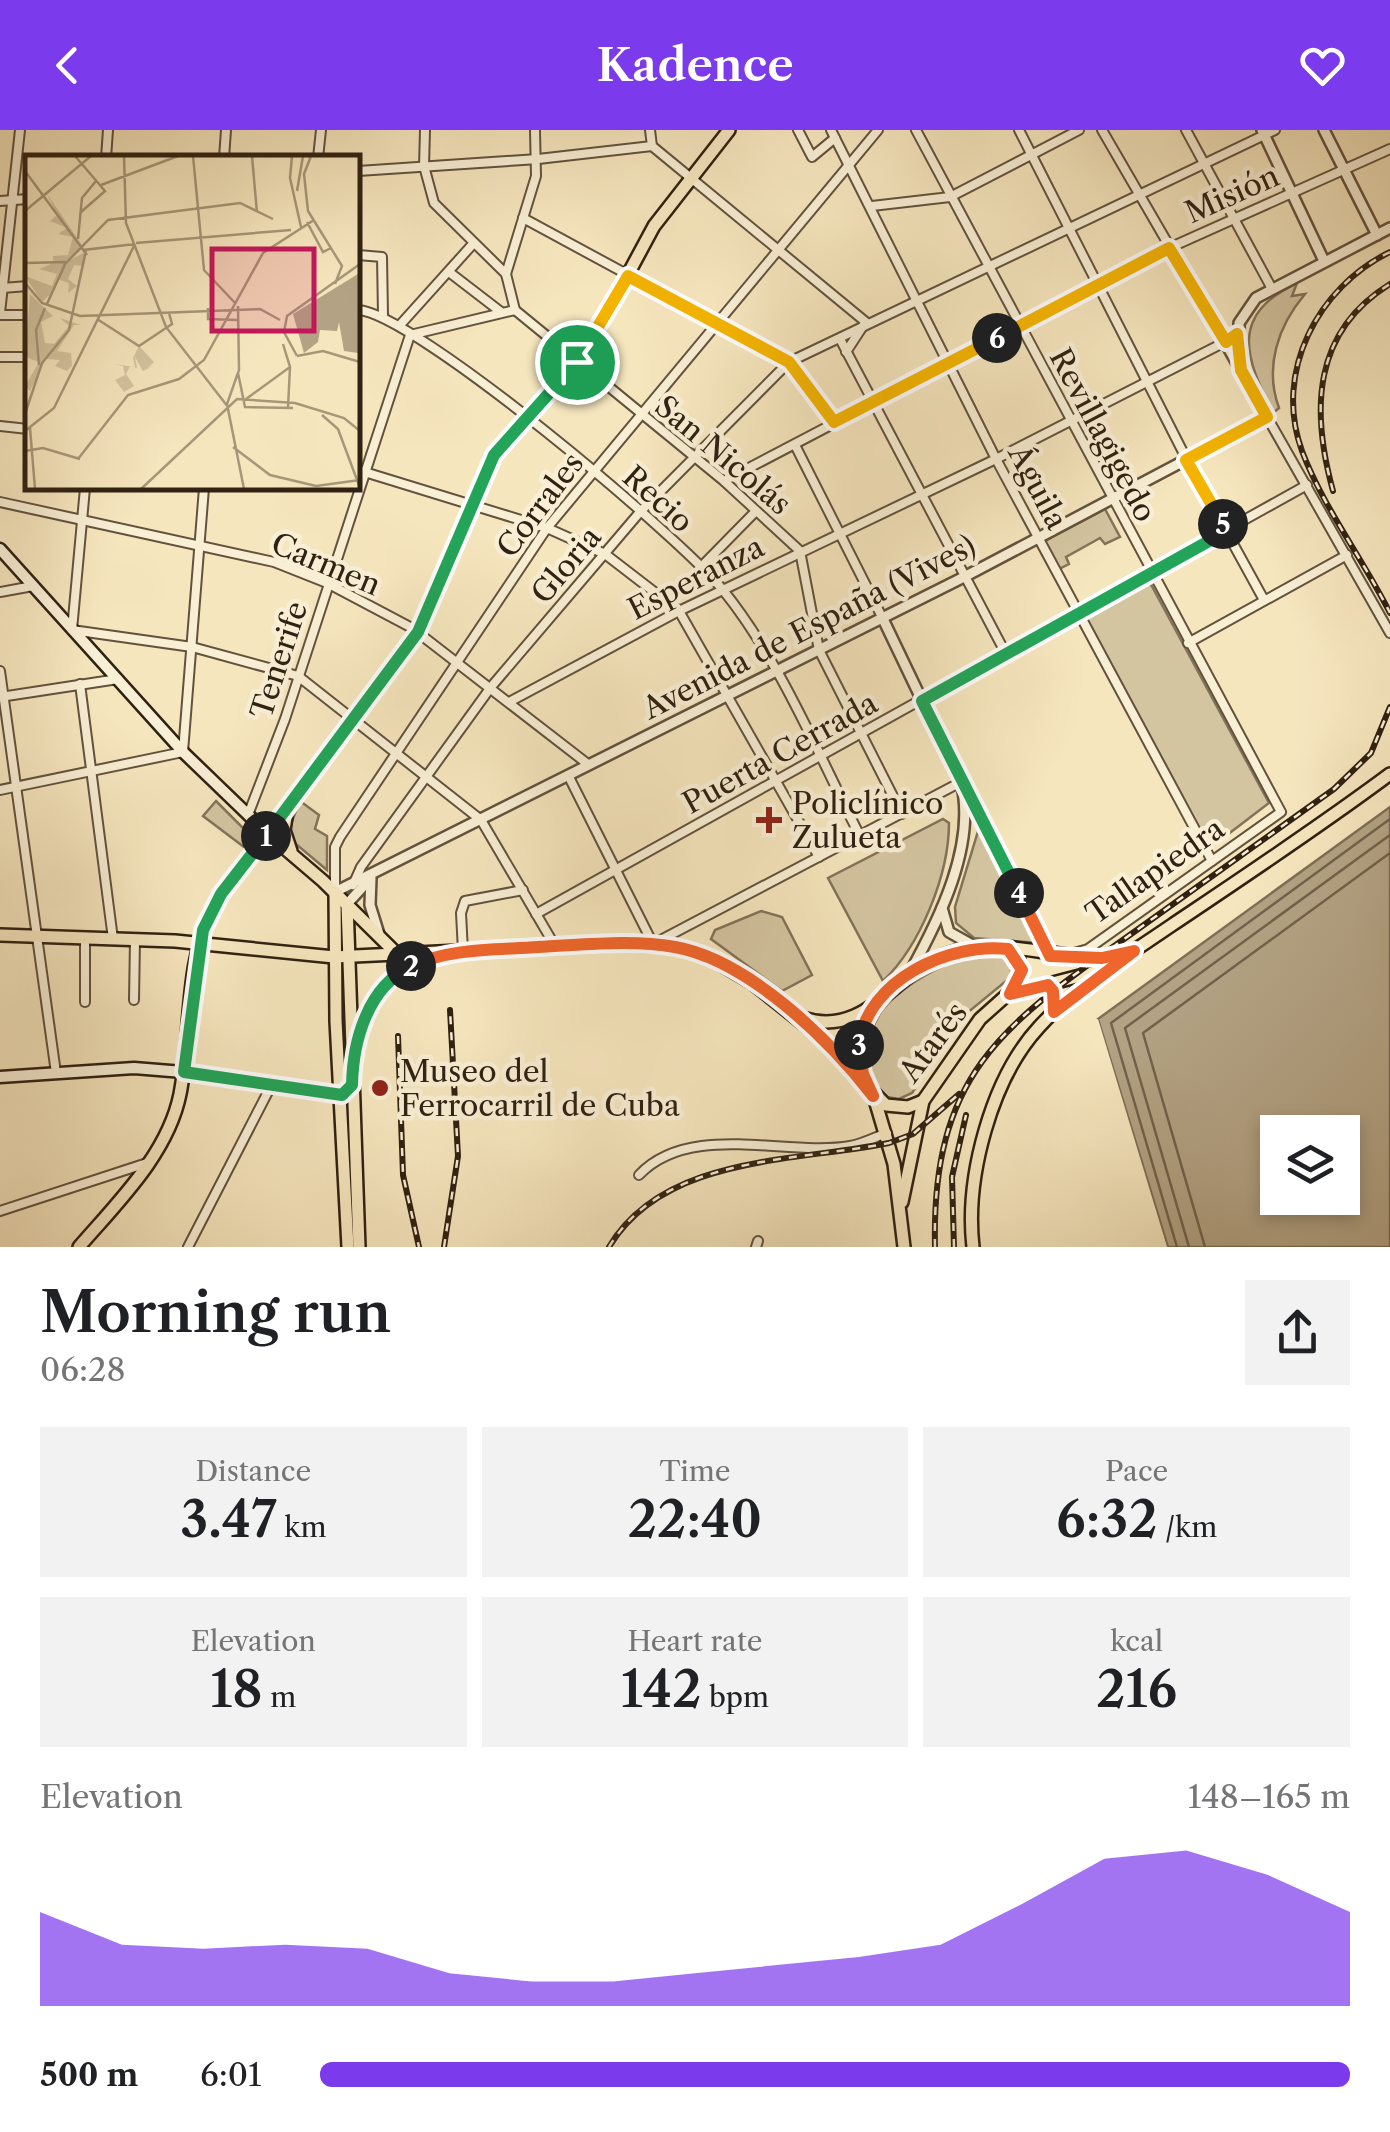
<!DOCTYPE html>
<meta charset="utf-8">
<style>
:root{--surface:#fff;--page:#f2f2f2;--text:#202124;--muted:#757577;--accent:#7c3aed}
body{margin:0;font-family:"Libre Caslon Text",serif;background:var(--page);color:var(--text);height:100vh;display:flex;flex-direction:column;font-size:38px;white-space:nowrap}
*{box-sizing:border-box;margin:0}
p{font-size:32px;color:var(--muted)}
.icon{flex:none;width:55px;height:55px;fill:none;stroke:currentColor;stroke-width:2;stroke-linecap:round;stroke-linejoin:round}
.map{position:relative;height:1117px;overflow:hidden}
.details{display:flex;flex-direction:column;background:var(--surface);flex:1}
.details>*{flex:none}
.buttons{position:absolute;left:1260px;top:985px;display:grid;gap:20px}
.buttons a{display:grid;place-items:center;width:100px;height:100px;border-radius:0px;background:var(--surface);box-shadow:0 5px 15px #0003;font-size:50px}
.pin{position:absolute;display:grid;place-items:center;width:85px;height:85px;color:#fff;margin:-42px;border:5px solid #fff;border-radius:50%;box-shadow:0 2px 10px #0007}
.km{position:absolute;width:50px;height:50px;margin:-25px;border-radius:50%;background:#222;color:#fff;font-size:28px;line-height:50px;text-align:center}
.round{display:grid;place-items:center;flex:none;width:105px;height:105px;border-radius:0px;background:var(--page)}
.summary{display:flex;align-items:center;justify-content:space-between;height:170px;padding:0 40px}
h1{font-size:55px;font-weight:600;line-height:75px}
.figures{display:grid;grid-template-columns:repeat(3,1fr);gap:15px;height:170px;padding:10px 40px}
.figures div{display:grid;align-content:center;border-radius:0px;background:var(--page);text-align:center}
.figures b{font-size:50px;font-weight:600}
.figures small{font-size:28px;font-weight:400}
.figures p{font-size:28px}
.chart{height:280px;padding:20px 40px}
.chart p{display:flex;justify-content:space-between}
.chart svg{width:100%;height:180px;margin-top:10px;fill:var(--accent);opacity:.7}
ul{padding:0 40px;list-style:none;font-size:32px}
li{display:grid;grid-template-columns:160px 120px 1fr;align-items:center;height:75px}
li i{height:25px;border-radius:12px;background:var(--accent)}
header{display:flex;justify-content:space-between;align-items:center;height:130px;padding:0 40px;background:var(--accent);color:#fff;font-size:45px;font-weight:600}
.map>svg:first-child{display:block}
.green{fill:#d4c5a1;stroke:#82735a;stroke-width:2.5}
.water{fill:#b3a384;stroke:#7f6f56;stroke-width:2.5;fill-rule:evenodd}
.pier{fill:#f6e6be}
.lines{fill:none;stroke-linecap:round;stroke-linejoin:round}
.shore{stroke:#72624b;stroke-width:2.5}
.minor-casing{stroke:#62523d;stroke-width:12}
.tertiary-casing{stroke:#62523d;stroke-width:14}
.secondary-casing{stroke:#302112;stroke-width:15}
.primary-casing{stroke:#302112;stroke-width:16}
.minor{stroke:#f9efd5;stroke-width:8}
.tertiary{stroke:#f9efd5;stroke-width:9}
.secondary{stroke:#f9efd5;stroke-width:10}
.primary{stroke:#f6e6be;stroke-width:11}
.rail-casing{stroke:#302112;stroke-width:6}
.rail{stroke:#f9efd5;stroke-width:2.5;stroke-dasharray:8;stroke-linecap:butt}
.split-1-casing{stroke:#fff;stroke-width:20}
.split-2-casing{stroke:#fff;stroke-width:20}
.split-3-casing{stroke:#fff;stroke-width:20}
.split-4-casing{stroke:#fff;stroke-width:20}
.split-5-casing{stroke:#fff;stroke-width:20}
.split-6-casing{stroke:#fff;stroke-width:20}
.split-7-casing{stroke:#fff;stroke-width:20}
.split-1{stroke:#22a559;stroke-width:12}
.split-2{stroke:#22a559;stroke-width:12}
.split-3{stroke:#f0652b;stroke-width:12}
.split-4{stroke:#f0652b;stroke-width:12}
.split-5{stroke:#22a559;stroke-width:12}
.split-6{stroke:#f5b400;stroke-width:12}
.split-7{stroke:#f5b400;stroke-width:12}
.poi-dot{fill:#8f2418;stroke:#f9efd5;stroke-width:4}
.labels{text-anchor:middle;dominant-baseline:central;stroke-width:9;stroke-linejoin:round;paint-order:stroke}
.street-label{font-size:30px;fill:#302112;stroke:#f9efd5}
.poi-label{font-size:30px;fill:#302112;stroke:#f9efd5;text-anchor:start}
.inset-road{fill:none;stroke:#a79779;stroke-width:2.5}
.view{fill:#c2185b;fill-opacity:0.15;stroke:#c2185b;stroke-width:5}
.inset-edge{fill:none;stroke:#302112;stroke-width:5}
</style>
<header><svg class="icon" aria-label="back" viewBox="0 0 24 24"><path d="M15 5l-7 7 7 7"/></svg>Kadence<svg class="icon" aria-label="heart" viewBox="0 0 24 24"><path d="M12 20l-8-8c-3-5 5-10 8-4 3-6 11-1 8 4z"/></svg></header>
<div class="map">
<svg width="1390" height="1117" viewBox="0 0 1390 1117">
<rect width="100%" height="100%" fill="#f6e6be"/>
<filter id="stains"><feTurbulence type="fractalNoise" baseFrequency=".002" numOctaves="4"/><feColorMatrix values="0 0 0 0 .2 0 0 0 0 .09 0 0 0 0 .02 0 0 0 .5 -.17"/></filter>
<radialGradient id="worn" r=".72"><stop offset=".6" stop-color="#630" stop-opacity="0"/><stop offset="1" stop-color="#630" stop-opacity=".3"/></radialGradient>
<g class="green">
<path d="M1297,153L1292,166L1305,164C1278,196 1264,237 1279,278L1273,283C1245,227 1229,185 1297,153Z"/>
<polygon points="1105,379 1120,407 1105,414 1100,408 1066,427 1069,434 1059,439 1045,411"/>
<polygon points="1148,449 1269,673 1210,718 1085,486"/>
<polygon points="216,671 249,704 244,717 203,686"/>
<polygon points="300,671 319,685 315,699 327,706 327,740 291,710 290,696"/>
<path d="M943,689L949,693C949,745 920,816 883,851L828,748Z"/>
<polygon points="979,698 1039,813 974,808 956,793 955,777"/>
<polygon points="761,781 782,787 812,845 782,861 711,809 715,800"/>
<path d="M979,823L1005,826L1011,835V847L967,883L912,963L899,969L887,967C874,958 866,944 865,928C863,872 933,836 979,823Z"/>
</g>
<path class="water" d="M1390,677V1117H1168L1098,889ZM1278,1002H1342V1068H1278Z"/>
<polygon class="pier" points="1098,889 1167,1117 1163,1117 1093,891"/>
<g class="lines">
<g class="shore">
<polyline points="1177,1117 1111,893 1390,689"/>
<polyline points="1189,1117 1125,898 1390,705"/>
<polyline points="1205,1117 1143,903 1390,723"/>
</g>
<g class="minor-casing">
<g id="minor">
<polyline points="425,0 424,36 434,73 506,144 515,180 724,351 800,421 819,520 902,684"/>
<polyline points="650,0 652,16 867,193"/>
<polyline points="798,0 812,27 835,8"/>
<polyline points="831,0 996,329 1212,731"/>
<polyline points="916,0 1281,682 1088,819 1074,823"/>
<polyline points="1019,0 1187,330 1264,470"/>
<polyline points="1186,0 1271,157"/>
<polyline points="106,28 108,0"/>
<polyline points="224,28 226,0"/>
<polyline points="318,28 321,0"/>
<polyline points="358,41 538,29 652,16"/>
<polyline points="0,71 28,69"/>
<polyline points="872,76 950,67 1079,0"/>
<polyline points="523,88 789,232 834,292"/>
<polyline points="358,125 382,127 383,185"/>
<polyline points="449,142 501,182"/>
<polyline points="506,144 536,46 535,0"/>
<polyline points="2,158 28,156"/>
<path d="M358,180C413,182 680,407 723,460C781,532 818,624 860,706"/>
<polyline points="0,183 20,0"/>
<polyline points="0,185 28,185"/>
<polyline points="400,195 472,115"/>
<polyline points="840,209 1006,524"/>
<polyline points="846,222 863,196"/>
<polyline points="0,227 28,227"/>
<polyline points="1267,287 1390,503"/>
<polyline points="0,296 28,299"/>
<polyline points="795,315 883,489"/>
<polyline points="358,340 547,398 605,424 679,481 819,727"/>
<polyline points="724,351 1169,118 1390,19"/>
<polyline points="85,358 72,500 192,517 298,546 481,690 555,816"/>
<polyline points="0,372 274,432 327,453 412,498 589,635"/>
<polyline points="700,438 756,381"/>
<polyline points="0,462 33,456"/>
<polyline points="1188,513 1347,425"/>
<polyline points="0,541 56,943"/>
<polyline points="80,554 113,809"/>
<polyline points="0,567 118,549"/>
<polyline points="511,571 679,481 996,329 1225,212 1102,0"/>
<polyline points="568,645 653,814 961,652 1048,822"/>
<polyline points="0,660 183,622 204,358"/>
<polyline points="248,685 285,589 410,205 515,180"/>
<polyline points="353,755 361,737 491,557 640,382 789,232 1275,0"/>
<polyline points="335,762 335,717 340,707 547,398 878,0"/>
<polyline points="536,784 1307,355"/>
<polyline points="85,808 85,872"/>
<polyline points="463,821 461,783 465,771 523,760"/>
<polyline points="134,870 135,809"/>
<path d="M639,1045C690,991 787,1027 850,1016C863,1014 875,1007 887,1003"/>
<polyline points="0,1081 147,1033"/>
<polyline points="188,1117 271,956"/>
<polyline points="756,1117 758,1111"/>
</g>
</g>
<g class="tertiary-casing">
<g id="tertiary">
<polyline points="1262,0 1324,131"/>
<polyline points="1324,0 1377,105"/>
<polyline points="1240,233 1239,193 1256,168 1390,98"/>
<path d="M883,489L961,652C977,714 939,790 909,844"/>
<polyline points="371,748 370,775 379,804"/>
<polyline points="335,762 964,447 1267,287 1225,212 1237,204"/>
<polyline points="347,774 369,750"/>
<polyline points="942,778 949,802 974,816"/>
</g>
</g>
<g class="secondary-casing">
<g id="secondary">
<polyline points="0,419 183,622 268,704"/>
<polyline points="0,947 134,938 183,942"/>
</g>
</g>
<g class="primary-casing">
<g id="primary">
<polyline points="287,681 284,700 291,721"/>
<polyline points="268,704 323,751 398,825"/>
<polyline points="335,762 336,891 348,1117"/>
<polyline points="347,774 359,1117"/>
<polyline points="0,805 175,811 334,827 602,814 673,816 705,825 751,852 820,907 886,975 908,977 923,971"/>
<polyline points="1014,863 1107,839"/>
<path d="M803,888C867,909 895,841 949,823C1006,803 1066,837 1125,823"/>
<path d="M356,918C370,871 386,843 434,828"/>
<polyline points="183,942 342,965"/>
<path d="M865,949C854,921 861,903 875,878"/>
<polyline points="875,970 894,1034 904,1117"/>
<polyline points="902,1072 923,971 980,889 1018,855 1019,830 1008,819"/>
<path d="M79,1117C117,1073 168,1024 180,964C192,903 184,832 214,776L418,502L494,325L589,217L654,96L729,0"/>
<path d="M973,1117C965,1048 991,949 1039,897C1076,856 1127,826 1172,795C1245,746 1319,697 1390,644"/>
</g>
</g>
<use href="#minor" class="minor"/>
<use href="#tertiary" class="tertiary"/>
<use href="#secondary" class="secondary"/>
<use href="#primary" class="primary"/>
<g class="rail-casing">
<g id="rail">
<path d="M1390,122C1318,157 1273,242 1302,321C1323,377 1363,429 1390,483"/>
<path d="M1333,361C1311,281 1312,202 1390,154"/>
<polyline points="398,906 403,1045 419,1117"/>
<polyline points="444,1117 458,1026 450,880"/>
<path d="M609,1117C664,1025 795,1032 889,1013L913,1004L959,964"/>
<path d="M935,1117C931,938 1008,892 1141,797C1205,751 1270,705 1334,659L1371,623L1390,577"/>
<polyline points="954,1117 952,1047 966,985"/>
</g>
</g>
<use href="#rail" class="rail"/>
</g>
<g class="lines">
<g class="split-1-casing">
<polyline id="split-1" points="266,706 418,502 494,325 577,232"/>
</g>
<g class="split-2-casing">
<path id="split-2" d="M266,706L221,764L203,800L184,942L342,965L352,955C353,910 368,857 411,836"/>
</g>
<g class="split-3-casing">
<path id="split-3" d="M411,836C451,818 495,820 538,817C583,815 631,809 675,817C748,830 829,909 873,966L863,944L859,915"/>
</g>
<g class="split-4-casing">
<path id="split-4" d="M859,915C867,849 951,812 1008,819L1022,840L1010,864L1048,855L1053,861L1054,882L1134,821L1102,828L1050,826L1019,763"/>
</g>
<g class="split-5-casing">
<polyline id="split-5" points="1019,763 922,571 1227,401 1223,394"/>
</g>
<g class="split-6-casing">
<polyline id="split-6" points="997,208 1169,118 1226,212 1237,204 1241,240 1267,287 1186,330 1223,394"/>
</g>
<g class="split-7-casing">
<polyline id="split-7" points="577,232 628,146 789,232 834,292 997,208"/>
</g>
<use href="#split-1" class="split-1"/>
<use href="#split-2" class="split-2"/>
<use href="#split-3" class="split-3"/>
<use href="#split-4" class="split-4"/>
<use href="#split-5" class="split-5"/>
<use href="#split-6" class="split-6"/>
<use href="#split-7" class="split-7"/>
</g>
<g class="poi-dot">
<path d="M764 675h10v10h10v10h-10v10h-10v-10h-10v-10h10z"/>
<circle cx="380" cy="958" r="10"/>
</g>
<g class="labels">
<g class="street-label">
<text transform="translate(1232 64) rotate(-24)">Misión</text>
<text transform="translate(1103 305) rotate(62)">Revillagigedo</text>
<text transform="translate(723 325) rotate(40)">San Nicolás</text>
<text transform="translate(1038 357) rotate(62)">Águila</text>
<text transform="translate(658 369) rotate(42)">Recio</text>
<text transform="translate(540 375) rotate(-53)">Corrales</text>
<text transform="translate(326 434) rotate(23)">Carmen</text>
<text transform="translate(566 435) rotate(-50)">Gloria</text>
<text transform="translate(696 448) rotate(-27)">Esperanza</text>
<text transform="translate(809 497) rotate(-27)">Avenida de España (Vives)</text>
<text transform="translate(279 530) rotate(-72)">Tenerife</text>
<text transform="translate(780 623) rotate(-29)">Puerta Cerrada</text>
<text transform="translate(1155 741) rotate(-35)">Tallapiedra</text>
<text transform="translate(933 912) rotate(-53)">Atarés</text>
</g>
<g class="poi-label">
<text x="792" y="673">Policlínico<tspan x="792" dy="34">Zulueta</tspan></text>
<text x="400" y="941">Museo del<tspan x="400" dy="34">Ferrocarril de Cuba</tspan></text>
</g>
</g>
<g transform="translate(25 25)">
<rect width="335" height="335" fill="#f6e6be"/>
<path d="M22,39L59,93L39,108L62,96L57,119L58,111L49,110L43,124L52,131L43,138L44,128L32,124L23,149L24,140L17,147L0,121L27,131L32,119L14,114L28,108V101L43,100L48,82L33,79L42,73L25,66L32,60ZM5,139L28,161L16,167L20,188L29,189L44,171L35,163L56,170H49L32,196L46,198L47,211L42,216L30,211L35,205L21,204L5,236L0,231L14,207L0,202ZM114,191L129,207L121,215L129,210L118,216L110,202L112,213L105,211L101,219L109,231L99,237L90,225L100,220L98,211L89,209L110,212L108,203Z" fill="#d4c5a1"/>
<path d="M333,119V198L319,196L314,167L312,176L295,175L293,187L279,198L268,159Z" fill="#b3a384"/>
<path class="inset-road" d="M50,1L80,36L56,57M99,1L101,68L141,172L203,252M168,1L179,115L211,149M227,1L232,58M267,1L265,23L276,72M286,1L279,19L283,56L317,111L310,129M0,16L62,100M76,30L153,1M272,36L278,1M0,56L66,1M282,67L298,97L306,93M53,84L57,43L71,26M111,88L266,75M58,95L110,89M0,108L41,107M39,110L83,65L215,48L248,64M0,128L17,148L55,161L235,154L255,165M22,149L41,107M213,151L214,215L202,249L219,334M183,153V164L212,165M72,164L114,191L147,169L144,158M258,189L265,212L263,252M272,201L259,177L262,161L335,109M272,201L298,196L335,207M14,210L11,175L20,153M213,218L220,252L268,253M221,244L265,212M0,259L17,208L44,175L61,95M297,260L313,274L335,333M5,273L10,334M0,276L29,253L110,89M208,292L245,320L291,331L335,325M0,296L18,293L55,304M53,304L103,240L154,224L179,205L238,98L289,65M116,334L212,244L270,248L319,263L335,276"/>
<path class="view" d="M187,94H289V176H187Z"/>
<rect width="335" height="335" class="inset-edge"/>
</g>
<rect width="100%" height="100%" filter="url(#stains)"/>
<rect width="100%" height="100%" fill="url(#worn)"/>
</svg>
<div class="buttons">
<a><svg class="icon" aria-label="layers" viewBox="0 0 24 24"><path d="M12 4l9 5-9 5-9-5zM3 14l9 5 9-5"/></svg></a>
</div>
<div class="pin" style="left:577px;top:232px;background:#1e9e55"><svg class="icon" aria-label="arrive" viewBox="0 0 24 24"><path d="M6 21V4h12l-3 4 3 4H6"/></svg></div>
<b class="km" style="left:266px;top:706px">1</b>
<b class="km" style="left:411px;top:836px">2</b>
<b class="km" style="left:859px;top:915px">3</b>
<b class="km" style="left:1019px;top:763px">4</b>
<b class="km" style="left:1223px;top:394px">5</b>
<b class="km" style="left:997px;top:208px">6</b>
</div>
<section class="details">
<div class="summary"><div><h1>Morning run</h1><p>06:28</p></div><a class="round"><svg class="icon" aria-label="share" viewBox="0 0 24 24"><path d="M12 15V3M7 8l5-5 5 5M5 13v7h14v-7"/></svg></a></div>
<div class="figures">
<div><p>Distance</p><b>3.47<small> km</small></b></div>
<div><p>Time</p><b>22:40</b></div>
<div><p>Pace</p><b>6:32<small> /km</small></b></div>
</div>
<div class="figures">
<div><p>Elevation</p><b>18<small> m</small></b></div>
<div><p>Heart rate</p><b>142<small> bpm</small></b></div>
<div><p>kcal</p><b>216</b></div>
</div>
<div class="chart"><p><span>Elevation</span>148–165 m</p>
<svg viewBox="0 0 160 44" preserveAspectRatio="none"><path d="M0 44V21L10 29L20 30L30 29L40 30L50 36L60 38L70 38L80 36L90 34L100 32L110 29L120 19L130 8L140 6L150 12L160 21V44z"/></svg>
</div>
<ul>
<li><b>500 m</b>6:01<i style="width:100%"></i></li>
</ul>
</section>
